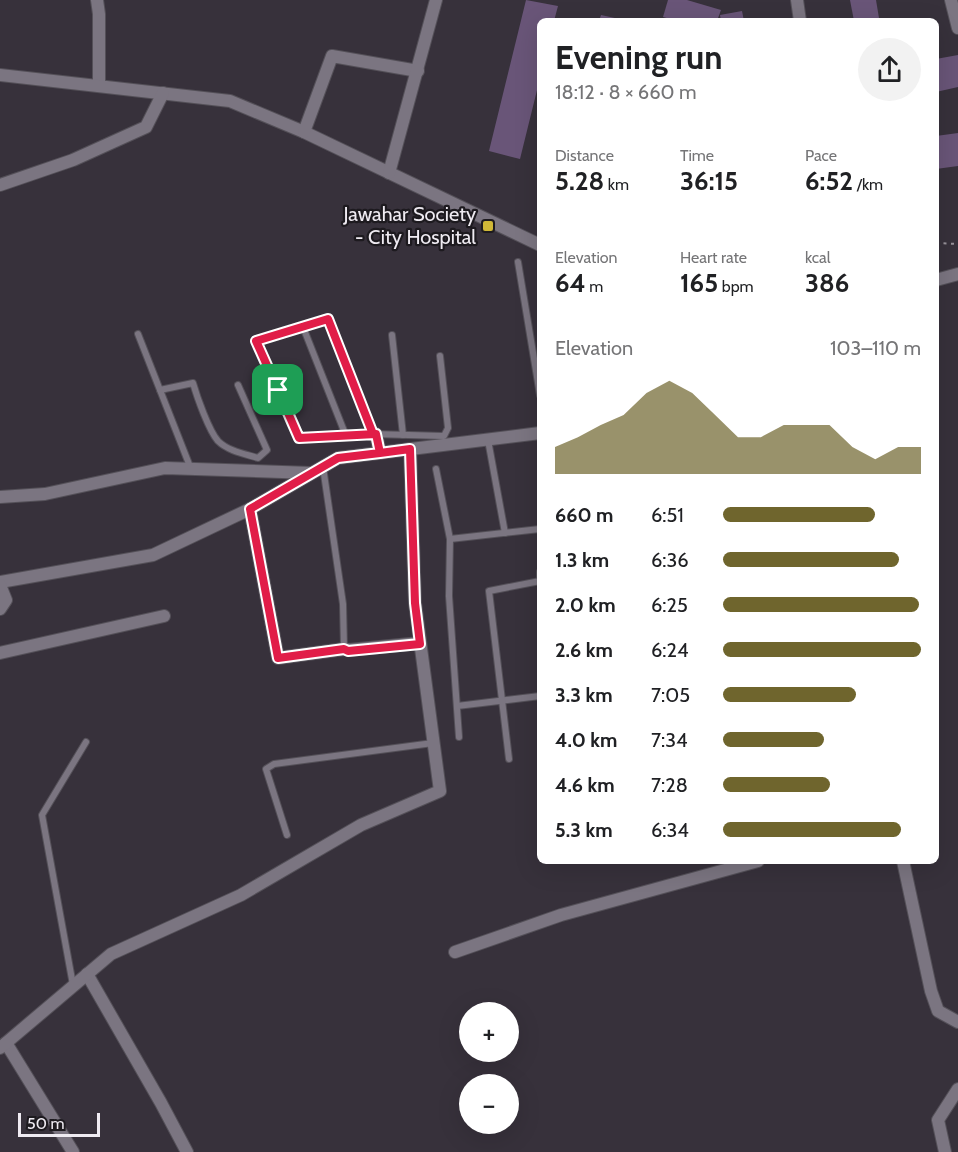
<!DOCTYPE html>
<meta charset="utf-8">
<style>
:root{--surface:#fff;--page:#f2f2f2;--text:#202124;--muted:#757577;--accent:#6f652d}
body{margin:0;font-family:Cabin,sans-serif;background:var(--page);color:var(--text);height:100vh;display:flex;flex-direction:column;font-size:22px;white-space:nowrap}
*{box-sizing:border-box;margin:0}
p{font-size:20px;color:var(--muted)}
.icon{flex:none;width:33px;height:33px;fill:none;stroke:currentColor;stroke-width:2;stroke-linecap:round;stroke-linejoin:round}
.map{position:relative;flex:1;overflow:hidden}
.drawer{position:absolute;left:537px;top:18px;width:402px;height:846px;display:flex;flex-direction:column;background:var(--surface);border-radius:9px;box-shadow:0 6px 24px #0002}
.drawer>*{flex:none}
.buttons{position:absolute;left:459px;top:1002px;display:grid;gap:12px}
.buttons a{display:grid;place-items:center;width:60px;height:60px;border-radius:50%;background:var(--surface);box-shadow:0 6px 24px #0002;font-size:30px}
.scale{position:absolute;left:18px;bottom:15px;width:82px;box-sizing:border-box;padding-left:6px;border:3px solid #efebf2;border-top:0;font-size:16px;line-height:21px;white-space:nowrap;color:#efebf2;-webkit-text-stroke:4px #1d1a1f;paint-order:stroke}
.pin{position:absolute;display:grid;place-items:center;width:51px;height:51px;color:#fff;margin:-26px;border-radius:12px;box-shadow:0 3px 9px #0006}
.round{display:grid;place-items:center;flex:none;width:63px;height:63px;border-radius:32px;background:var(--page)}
.overview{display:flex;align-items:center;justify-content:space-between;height:102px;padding:0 18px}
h1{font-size:33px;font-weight:700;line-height:45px}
.stats{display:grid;grid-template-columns:repeat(3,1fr);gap:9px;height:102px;padding:6px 18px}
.stats div{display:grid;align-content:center}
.stats b{font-size:26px;font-weight:700}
.stats small{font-size:16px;font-weight:400}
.stats p{font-size:16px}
.chart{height:168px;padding:12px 18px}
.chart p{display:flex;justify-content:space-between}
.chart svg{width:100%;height:108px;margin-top:6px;fill:var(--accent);opacity:.7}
ul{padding:0 18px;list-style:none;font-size:20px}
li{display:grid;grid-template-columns:96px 72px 1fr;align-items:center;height:45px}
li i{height:15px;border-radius:8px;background:var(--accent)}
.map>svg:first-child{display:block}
.building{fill:#695578}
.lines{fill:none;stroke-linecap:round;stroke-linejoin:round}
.lane-casing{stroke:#545058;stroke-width:8}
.street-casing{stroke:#545058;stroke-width:14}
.path{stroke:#98939b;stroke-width:2;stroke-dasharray:3 4.5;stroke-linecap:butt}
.lane{stroke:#7b7581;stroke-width:6}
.street{stroke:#7b7581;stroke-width:12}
.route-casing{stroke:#fff;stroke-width:12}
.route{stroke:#e11d48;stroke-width:8}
.poi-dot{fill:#d0b837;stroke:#1d1a1f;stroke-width:2}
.labels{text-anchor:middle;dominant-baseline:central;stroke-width:4.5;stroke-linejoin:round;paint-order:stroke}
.poi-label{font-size:20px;fill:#efebf2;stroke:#1d1a1f;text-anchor:end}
</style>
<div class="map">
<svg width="958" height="1152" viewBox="0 0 958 1152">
<rect width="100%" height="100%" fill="#37313b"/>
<g class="building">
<polygon points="526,0 558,6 554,21 540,21 540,78 520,159 489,151"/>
<polygon points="668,0 687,0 721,10 717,21 677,21 663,17"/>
<polygon points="850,0 876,0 879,18 854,21"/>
<polygon points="742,11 744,21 721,21 720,15"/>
<polygon points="601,15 624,20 624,21 599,21"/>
<polygon points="958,55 958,87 936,92 936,59"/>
<polygon points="958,133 958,166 936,169 936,136"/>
</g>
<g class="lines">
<g class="lane-casing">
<g id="lane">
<polyline points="518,262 540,395"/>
<polyline points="303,327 346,436"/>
<polyline points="138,334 191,469"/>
<polyline points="392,335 403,435"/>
<path d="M160,390L193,383C197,397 209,431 218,441C228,451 245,454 258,458L267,450L238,385"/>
<polyline points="376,435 299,438 256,341 328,319 373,434 444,436 448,428 440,356"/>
<polyline points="488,440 505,533"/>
<polyline points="323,467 343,604 344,649"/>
<polyline points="436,469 450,539"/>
<polyline points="540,572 540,582"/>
<polyline points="457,706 540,696"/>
<polyline points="459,737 449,596 450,539 540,529"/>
<polyline points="509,759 489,591 540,581"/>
<polyline points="287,835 266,769 274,764 433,743"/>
<polyline points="73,985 42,815 86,742"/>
</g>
</g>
<g class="street-casing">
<g id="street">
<polyline points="97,0 99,14 99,86"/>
<polyline points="797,0 800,21"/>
<polyline points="951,0 958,28"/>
<polyline points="0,75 230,101 304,132 540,245"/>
<polyline points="304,132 332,56 418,71"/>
<polyline points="389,173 436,0"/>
<polyline points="0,185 73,160 146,127 163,93"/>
<polyline points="936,280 958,274"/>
<polyline points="376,434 380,453"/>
<polyline points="0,497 45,494 165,468 311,473"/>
<polyline points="250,509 278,658 344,649 349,650 420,643"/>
<polyline points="0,582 153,555 250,509 338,458 540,433"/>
<polyline points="0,585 6,600 0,609"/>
<polyline points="0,653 164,616"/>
<polyline points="903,861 931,991 938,1011 958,1022"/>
<polyline points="455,952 561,915 758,861"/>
<polyline points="87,974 161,1103 187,1152"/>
<polyline points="6,1043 73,1152"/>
<polyline points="0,1048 111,954 241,895 361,825 440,791 415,603 410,449"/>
<polyline points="945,1152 938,1120 958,1089"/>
</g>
</g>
<polyline class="path" points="936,243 958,244"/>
<use href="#lane" class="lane"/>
<use href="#street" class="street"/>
</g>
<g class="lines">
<g class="route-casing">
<polyline id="route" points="278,390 299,438 376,434 380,453 338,458 250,509 278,658 344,649 348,651 420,644 415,603 410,449 380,453 376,434 373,434 328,319 256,341 278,390"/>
</g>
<use href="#route" class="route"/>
</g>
<rect class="poi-dot" x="482" y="220" width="12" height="12" rx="3"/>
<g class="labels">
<g class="poi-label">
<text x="476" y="214">Jawahar Society<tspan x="476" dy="23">- City Hospital</tspan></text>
</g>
</g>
</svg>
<div class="buttons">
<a>+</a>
<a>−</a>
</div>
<div class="scale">50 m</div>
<div class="pin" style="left:278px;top:390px;background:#1e9e55"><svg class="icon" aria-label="arrive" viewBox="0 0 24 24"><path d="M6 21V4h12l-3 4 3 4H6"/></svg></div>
<section class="drawer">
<div class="overview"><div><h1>Evening run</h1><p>18:12 · 8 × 660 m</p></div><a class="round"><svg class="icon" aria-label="share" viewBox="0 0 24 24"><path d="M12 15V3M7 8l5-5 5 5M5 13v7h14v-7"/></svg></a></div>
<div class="stats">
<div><p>Distance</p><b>5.28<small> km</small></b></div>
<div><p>Time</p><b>36:15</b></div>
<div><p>Pace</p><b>6:52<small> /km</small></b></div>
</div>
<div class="stats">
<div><p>Elevation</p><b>64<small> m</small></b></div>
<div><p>Heart rate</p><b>165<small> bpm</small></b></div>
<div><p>kcal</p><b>386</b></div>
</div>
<div class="chart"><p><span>Elevation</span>103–110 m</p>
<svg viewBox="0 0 160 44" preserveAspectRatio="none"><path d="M0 44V33L10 29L20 24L30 20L40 11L50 6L60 11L70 20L80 29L90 29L100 24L110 24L120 24L130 33L140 38L150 33L160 33V44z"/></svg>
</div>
<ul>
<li><b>660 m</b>6:51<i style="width:77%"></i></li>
<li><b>1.3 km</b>6:36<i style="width:89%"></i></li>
<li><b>2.0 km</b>6:25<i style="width:99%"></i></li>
<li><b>2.6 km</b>6:24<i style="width:100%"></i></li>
<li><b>3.3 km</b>7:05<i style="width:67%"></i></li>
<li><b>4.0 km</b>7:34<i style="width:51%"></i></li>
<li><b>4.6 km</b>7:28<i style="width:54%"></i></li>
<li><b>5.3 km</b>6:34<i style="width:90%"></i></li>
</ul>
</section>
</div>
